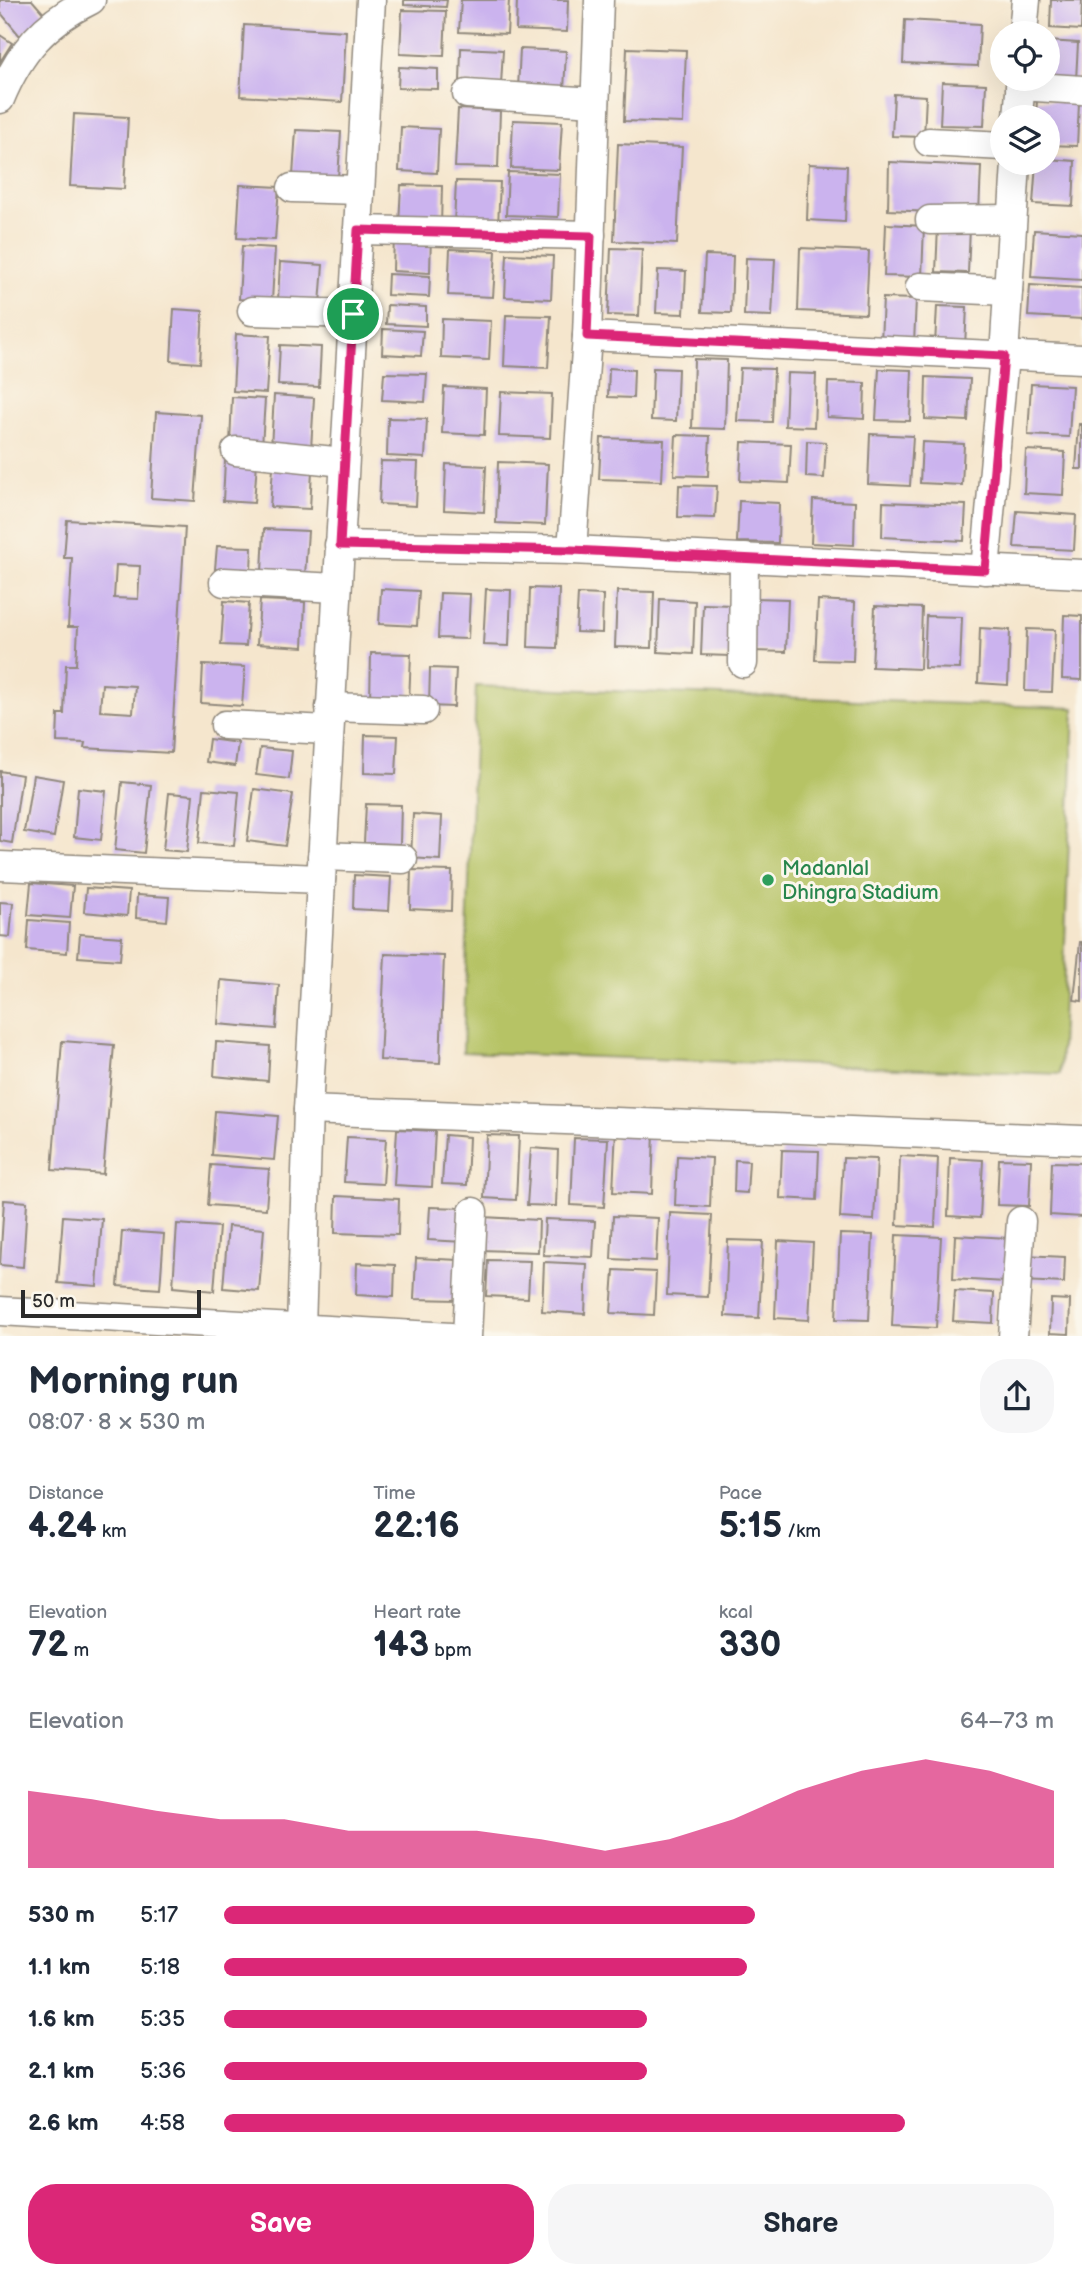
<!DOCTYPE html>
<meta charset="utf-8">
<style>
:root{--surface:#fff;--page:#f6f6f7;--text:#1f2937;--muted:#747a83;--accent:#db2777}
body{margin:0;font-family:"Balsamiq Sans",sans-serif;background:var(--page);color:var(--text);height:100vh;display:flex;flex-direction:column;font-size:26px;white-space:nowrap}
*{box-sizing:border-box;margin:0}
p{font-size:23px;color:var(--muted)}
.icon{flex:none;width:38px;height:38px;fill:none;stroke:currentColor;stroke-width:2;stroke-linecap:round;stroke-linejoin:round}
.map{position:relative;height:1336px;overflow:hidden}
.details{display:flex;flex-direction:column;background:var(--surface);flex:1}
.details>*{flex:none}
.controls{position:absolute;left:990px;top:21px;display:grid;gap:14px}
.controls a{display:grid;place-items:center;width:70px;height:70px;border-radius:50%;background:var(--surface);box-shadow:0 7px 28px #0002;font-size:35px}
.scale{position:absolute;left:21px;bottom:18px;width:180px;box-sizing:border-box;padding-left:7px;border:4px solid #2b2b2b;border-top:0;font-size:19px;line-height:24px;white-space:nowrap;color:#2b2b2b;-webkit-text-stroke:5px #fbf7ec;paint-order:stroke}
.pin{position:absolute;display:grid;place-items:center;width:60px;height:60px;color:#fff;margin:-30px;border:4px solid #fff;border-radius:50%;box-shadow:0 2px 7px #0007}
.round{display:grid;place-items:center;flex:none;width:74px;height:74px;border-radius:28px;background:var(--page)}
.headline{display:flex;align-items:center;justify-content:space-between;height:119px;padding:0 28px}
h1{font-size:38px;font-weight:600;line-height:52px}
.figures{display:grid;grid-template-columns:repeat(3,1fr);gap:10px;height:119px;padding:7px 28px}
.figures div{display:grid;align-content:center}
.figures b{font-size:35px;font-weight:600}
.figures small{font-size:19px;font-weight:400}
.figures p{font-size:19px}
.chart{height:196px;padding:14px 28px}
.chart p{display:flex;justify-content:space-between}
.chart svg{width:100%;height:126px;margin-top:7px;fill:var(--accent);opacity:.7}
.action{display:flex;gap:14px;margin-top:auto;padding:14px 28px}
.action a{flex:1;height:80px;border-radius:28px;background:var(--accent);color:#fff;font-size:28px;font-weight:600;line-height:80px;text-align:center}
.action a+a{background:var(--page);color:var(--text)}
ul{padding:0 28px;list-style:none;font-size:23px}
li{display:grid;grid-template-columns:112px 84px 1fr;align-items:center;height:52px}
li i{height:18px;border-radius:9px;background:var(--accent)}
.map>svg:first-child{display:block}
.green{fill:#b6c365;stroke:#707748;stroke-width:2}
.building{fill:#cbb3ee;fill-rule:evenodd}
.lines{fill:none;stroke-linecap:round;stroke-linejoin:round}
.street-casing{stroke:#90887c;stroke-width:31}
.street{stroke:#fff;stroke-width:28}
.route-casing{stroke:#fff;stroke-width:14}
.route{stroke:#db2777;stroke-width:9}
.leisure-dot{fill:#2e9e5b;stroke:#fbf7ec;stroke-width:2.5}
.labels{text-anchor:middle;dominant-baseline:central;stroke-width:6;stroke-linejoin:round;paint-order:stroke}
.leisure-label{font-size:21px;fill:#27864d;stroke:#fbf7ec;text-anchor:start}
</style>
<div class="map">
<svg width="1082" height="1337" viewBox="0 0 1082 1337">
<rect width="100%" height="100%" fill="#fbf7ec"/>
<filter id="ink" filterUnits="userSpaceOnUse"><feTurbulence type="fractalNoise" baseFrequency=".0143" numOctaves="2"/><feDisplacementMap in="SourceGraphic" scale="14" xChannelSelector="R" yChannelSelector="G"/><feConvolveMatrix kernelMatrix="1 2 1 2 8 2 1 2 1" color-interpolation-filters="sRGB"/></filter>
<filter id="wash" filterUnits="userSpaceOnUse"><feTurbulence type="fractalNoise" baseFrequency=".00686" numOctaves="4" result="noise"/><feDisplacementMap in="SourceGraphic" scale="28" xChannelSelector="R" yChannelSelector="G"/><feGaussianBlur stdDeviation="1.57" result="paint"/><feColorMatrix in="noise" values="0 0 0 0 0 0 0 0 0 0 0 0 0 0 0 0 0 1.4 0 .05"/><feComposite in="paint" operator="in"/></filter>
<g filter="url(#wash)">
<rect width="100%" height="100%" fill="#f5e6cd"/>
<polygon class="green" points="476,686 1074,708 1060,1074 463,1052"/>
<g id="blocks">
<g class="building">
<polygon points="0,0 32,0 45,15 20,36 0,12"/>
<polygon points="404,0 447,0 446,7 404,5"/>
<polygon points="461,0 509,0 507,34 459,32"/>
<polygon points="517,0 568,0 567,32 516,30"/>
<polygon points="1051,0 1082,0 1081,30 1050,28"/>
<polygon points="402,10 446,11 444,56 400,54"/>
<polygon points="905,20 980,24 978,66 903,63"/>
<polygon points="244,25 346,31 342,102 240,96"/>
<polygon points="0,35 12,43 0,62"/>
<polygon points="1048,41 1078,43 1076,80 1048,78"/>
<polygon points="461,48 503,50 501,85 460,83"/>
<polygon points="627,48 686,50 683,123 624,121"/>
<polygon points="520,49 566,51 564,91 518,89"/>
<polygon points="399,67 438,69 438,89 398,88"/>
<polygon points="942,82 986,84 984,126 940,125"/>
<polygon points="894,94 926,96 924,137 892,136"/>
<polygon points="1037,100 1079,103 1077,146 1048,145 1048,117 1036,117"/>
<polygon points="458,109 500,111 498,168 455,167"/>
<polygon points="74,114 128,117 124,189 70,186"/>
<polygon points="513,120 562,122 559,170 511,168"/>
<polygon points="401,127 439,129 437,173 399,171"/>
<polygon points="296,130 341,132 338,178 293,176"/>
<polygon points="618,144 682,147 677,244 614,241"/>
<polygon points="1048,159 1075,161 1073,206 1033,204 1036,163 1048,163"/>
<polygon points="889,162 981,166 979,214 888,210"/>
<polygon points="809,164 847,166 845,222 807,220"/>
<polygon points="508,172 560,174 558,217 506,215"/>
<polygon points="456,181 500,182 498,226 454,225"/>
<polygon points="240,185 279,187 275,240 237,238"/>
<polygon points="401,185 442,186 441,226 399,225"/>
<polygon points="886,224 924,226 922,277 884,276"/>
<polygon points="938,227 970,228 968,273 936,272"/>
<polygon points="1034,230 1082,233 1082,280 1031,277"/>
<polygon points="394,233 431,234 430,273 393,271"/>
<polygon points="242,246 275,248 272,301 239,299"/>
<polygon points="611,248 642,249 639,316 608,315"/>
<polygon points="800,248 869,251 866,314 798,311"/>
<polygon points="450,249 496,251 493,297 448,295"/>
<polygon points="507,254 553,256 551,299 505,297"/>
<polygon points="705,255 733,256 731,313 702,312"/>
<polygon points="746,258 775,259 772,316 744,315"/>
<polygon points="280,262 323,265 320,304 278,301"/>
<polygon points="658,270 686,271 684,314 656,313"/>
<polygon points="388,274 430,276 429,297 387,295"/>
<polygon points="1030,285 1082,288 1082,319 1028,316"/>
<polygon points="883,298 916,299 914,343 881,342"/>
<polygon points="387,305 426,307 426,326 386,324"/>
<polygon points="937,306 967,307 965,346 935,345"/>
<polygon points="174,309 203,311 200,363 171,361"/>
<polygon points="506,315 551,316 548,368 504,366"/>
<polygon points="442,319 491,321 489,360 441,358"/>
<polygon points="383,329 423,331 421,356 382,354"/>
<polygon points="236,334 270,336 266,393 233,391"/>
<polygon points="280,345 321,347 319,387 278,385"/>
<polygon points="694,359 727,360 725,429 692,428"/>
<polygon points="609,368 634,370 633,398 608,397"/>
<polygon points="653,368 678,369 676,421 651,420"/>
<polygon points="740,368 774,369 772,422 737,421"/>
<polygon points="879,369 912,370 910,421 876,420"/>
<polygon points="384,373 427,374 425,402 382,400"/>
<polygon points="787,373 816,374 814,427 785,426"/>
<polygon points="926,377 970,379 968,421 925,419"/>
<polygon points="828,382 865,383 864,419 827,417"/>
<polygon points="1031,384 1072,386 1069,437 1028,435"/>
<polygon points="444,387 486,389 484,435 442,433"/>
<polygon points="501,392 552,394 550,438 499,436"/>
<polygon points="274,395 314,398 311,449 271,447"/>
<polygon points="232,397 265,399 262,446 230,444"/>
<polygon points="156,412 201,415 195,501 151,498"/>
<polygon points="388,418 427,419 425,458 387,456"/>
<polygon points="1079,424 1082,424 1082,469 1076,469"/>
<polygon points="870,434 913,436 910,486 868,484"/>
<polygon points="676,435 710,436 708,476 674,475"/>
<polygon points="601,438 664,440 662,481 599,479"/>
<polygon points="807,441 826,442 824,478 806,477"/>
<polygon points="742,442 791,444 789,483 740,481"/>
<polygon points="922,442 964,444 962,485 920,483"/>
<polygon points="1026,450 1065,452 1063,495 1024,493"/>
<polygon points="225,460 257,462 254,503 223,501"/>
<polygon points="381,461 418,462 416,506 379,504"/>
<polygon points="498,462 548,464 545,525 496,523"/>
<polygon points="446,464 486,466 484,512 444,510"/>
<polygon points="273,468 312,470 310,509 270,507"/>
<polygon points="679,485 717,486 715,518 678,517"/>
<polygon points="813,500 855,502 854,545 811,543"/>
<polygon points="739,501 779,503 778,543 737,542"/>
<polygon points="883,502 966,505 964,541 882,537"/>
<polygon points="1017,511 1076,515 1074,550 1014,547"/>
<path d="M67,520L185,527L171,753L84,748L85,743L57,742L58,714H64L66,665H76L78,627H68L72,558H64ZM116,565L140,566L138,599L114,598ZM102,684L135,686L133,713L100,711Z"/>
<polygon points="264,529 308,531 305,575 262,573"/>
<polygon points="217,546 252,547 251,571 215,569"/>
<polygon points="530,588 559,589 557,648 528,647"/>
<polygon points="381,589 419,591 417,626 379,624"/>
<polygon points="486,589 511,590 509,646 483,645"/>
<polygon points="617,591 654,592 652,648 615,647"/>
<polygon points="440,593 470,594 468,639 438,638"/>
<polygon points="578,594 603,595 602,633 576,632"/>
<polygon points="753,598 788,599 786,652 751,651"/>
<polygon points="660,599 695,601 693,654 658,652"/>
<polygon points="260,600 305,602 303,647 257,644"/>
<polygon points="818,600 855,602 853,661 815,660"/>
<polygon points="224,601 249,603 246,646 221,645"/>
<polygon points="703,604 732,605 730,656 701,655"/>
<polygon points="875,606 922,608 920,669 872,667"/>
<polygon points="1064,615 1082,616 1082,680 1062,679"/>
<polygon points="926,616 962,617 960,669 924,668"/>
<polygon points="980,628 1010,630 1008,685 978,683"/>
<polygon points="1027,629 1055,630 1052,692 1025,691"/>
<polygon points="371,653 411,654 409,702 370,701"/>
<polygon points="203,665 245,667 242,706 201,703"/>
<polygon points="430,668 456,669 454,707 429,706"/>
<polygon points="365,735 398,736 396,774 364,773"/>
<polygon points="209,739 238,743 235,766 206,762"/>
<polygon points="260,748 292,751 289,779 256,775"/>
<polygon points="0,771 22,775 12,843 0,841"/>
<polygon points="33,775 63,780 54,837 24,832"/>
<polygon points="122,782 151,785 144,853 115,850"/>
<polygon points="78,788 106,791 101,840 74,837"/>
<polygon points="204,789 239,792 234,846 199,843"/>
<polygon points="254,789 293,794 285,846 247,841"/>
<polygon points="169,793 193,795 187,852 163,850"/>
<polygon points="366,804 401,805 400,844 364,843"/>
<polygon points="413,814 442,816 440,860 411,858"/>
<polygon points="411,870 452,871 451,911 410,909"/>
<polygon points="354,875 391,877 389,911 353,909"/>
<polygon points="31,883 73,886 70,918 28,915"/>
<polygon points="86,888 129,891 127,916 84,912"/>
<polygon points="137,895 169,897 167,921 136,918"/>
<polygon points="0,902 13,903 10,937 0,936"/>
<polygon points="29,920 69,923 67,953 27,950"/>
<polygon points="80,934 122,937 120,960 78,957"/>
<polygon points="1080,942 1082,942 1082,1001 1074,1000"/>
<polygon points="385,954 444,956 440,1063 380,1060"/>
<polygon points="221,980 279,985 276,1029 218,1024"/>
<polygon points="62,1041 114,1045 103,1174 52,1170"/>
<polygon points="216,1042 270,1046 268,1081 214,1076"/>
<polygon points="215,1111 278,1116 274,1160 212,1155"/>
<polygon points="616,1128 654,1130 652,1194 613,1192"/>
<polygon points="397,1129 435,1131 432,1187 394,1185"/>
<polygon points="445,1135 469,1137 467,1185 442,1184"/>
<polygon points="487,1135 519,1136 516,1200 484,1198"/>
<polygon points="347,1137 386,1139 383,1184 344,1182"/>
<polygon points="574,1138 608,1139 604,1207 571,1205"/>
<polygon points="531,1148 558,1150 556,1206 527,1205"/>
<polygon points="782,1150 819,1151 817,1200 780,1198"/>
<polygon points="677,1156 712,1158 710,1207 675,1205"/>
<polygon points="900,1156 938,1158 935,1227 897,1225"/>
<polygon points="843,1158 877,1159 874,1220 840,1218"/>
<polygon points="950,1158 983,1160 980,1218 948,1216"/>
<polygon points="999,1159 1031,1160 1029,1206 997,1205"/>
<polygon points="735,1160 749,1161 747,1193 734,1192"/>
<polygon points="1052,1162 1082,1163 1082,1217 1050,1215"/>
<polygon points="211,1165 269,1169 266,1209 208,1205"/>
<polygon points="336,1196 399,1199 398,1235 335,1233"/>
<polygon points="4,1200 27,1202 23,1267 0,1265"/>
<polygon points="430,1207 465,1208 464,1242 428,1240"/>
<polygon points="670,1213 712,1215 708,1297 667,1295"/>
<polygon points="63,1216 102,1219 97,1286 58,1283"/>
<polygon points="613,1216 658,1218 656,1261 611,1259"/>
<polygon points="483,1217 539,1220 538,1252 481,1250"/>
<polygon points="545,1219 595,1221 593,1257 543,1255"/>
<polygon points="177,1224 219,1227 214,1291 173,1287"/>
<polygon points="228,1226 264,1229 259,1291 223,1288"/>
<polygon points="122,1231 164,1234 160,1289 118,1286"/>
<polygon points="840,1234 873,1235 869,1320 836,1319"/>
<polygon points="896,1235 941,1237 936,1328 892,1326"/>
<polygon points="955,1235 1008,1238 1006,1282 953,1279"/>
<polygon points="728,1240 763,1241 759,1318 725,1316"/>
<polygon points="778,1241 813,1243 809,1320 775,1318"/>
<polygon points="1023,1255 1065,1257 1064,1283 1022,1281"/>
<polygon points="416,1258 459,1260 457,1300 414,1299"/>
<polygon points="488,1260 530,1261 528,1298 486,1296"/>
<polygon points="544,1262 587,1264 585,1314 542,1311"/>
<polygon points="357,1263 395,1265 394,1297 356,1295"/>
<polygon points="614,1270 656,1272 654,1315 611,1313"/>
<polygon points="955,1291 994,1293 993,1323 953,1321"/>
<polygon points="1051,1299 1070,1300 1069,1334 1050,1333"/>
</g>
</g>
</g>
<g filter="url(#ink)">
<use href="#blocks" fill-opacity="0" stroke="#90887c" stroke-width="2"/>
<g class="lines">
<g class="street-casing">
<g id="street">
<polyline points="1023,33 1026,0"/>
<polyline points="1020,86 1082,90"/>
<polyline points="467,94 595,102"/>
<path d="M0,99C20,51 44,23 91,0"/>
<polyline points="1018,117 1021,79"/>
<polyline points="929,142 1003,146"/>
<polyline points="292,188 360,190"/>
<polyline points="930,220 1012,219"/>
<polyline points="358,230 591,235"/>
<polyline points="920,287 1008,291"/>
<polyline points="252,311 353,314"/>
<polyline points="587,336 1082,359"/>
<polyline points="236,451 344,462"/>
<polyline points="339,545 572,550 1082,574"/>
<polyline points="572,550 587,336 599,0"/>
<polyline points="985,570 1004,356 1016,163"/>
<polyline points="224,582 337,588"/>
<polyline points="743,663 744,558"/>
<polyline points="330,707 423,710"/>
<polyline points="225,725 329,730"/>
<polyline points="322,856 403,859"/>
<polyline points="0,866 321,879"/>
<polyline points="308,1110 1082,1140"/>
<polyline points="0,1311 451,1337"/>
<polyline points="301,1328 308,1110 371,0"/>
<polyline points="467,1337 473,1212"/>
<polyline points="1013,1337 1021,1221"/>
</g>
</g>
<use href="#street" class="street"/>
</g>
</g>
<g class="lines" filter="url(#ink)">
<g class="route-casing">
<polygon id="route" points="358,230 591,236 587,336 1004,356 985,570 572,550 340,545"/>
</g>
<use href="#route" class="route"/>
</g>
<circle class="leisure-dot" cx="768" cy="880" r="7"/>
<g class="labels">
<g class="leisure-label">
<text x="782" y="868">Madanlal<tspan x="782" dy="24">Dhingra Stadium</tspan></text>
</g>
</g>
</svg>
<div class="controls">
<a><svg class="icon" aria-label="locate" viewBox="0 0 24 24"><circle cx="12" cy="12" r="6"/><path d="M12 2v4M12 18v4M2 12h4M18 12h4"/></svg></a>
<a><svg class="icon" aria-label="layers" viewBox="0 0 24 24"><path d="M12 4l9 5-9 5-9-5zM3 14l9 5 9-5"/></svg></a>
</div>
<div class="scale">50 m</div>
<div class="pin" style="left:353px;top:314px;background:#1e9e55"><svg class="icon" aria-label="arrive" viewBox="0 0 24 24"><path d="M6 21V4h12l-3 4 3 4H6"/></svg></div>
</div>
<section class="details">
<div class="headline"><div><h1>Morning run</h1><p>08:07 · 8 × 530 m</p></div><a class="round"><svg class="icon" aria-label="share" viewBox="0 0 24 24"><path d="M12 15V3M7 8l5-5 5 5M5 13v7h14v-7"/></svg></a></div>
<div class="figures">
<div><p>Distance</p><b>4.24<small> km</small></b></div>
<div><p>Time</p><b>22:16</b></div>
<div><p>Pace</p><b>5:15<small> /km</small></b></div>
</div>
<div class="figures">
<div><p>Elevation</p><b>72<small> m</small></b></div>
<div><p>Heart rate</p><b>143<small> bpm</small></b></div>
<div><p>kcal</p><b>330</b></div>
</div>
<div class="chart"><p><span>Elevation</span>64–73 m</p>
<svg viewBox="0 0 160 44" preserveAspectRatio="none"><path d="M0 44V17L10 20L20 24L30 27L40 27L50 31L60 31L70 31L80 34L90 38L100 34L110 27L120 17L130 10L140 6L150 10L160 17V44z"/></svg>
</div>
<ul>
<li><b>530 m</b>5:17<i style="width:64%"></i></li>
<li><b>1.1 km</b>5:18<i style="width:63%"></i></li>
<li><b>1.6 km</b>5:35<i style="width:51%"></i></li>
<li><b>2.1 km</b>5:36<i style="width:51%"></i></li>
<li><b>2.6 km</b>4:58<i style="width:82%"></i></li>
</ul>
<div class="action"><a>Save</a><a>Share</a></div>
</section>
